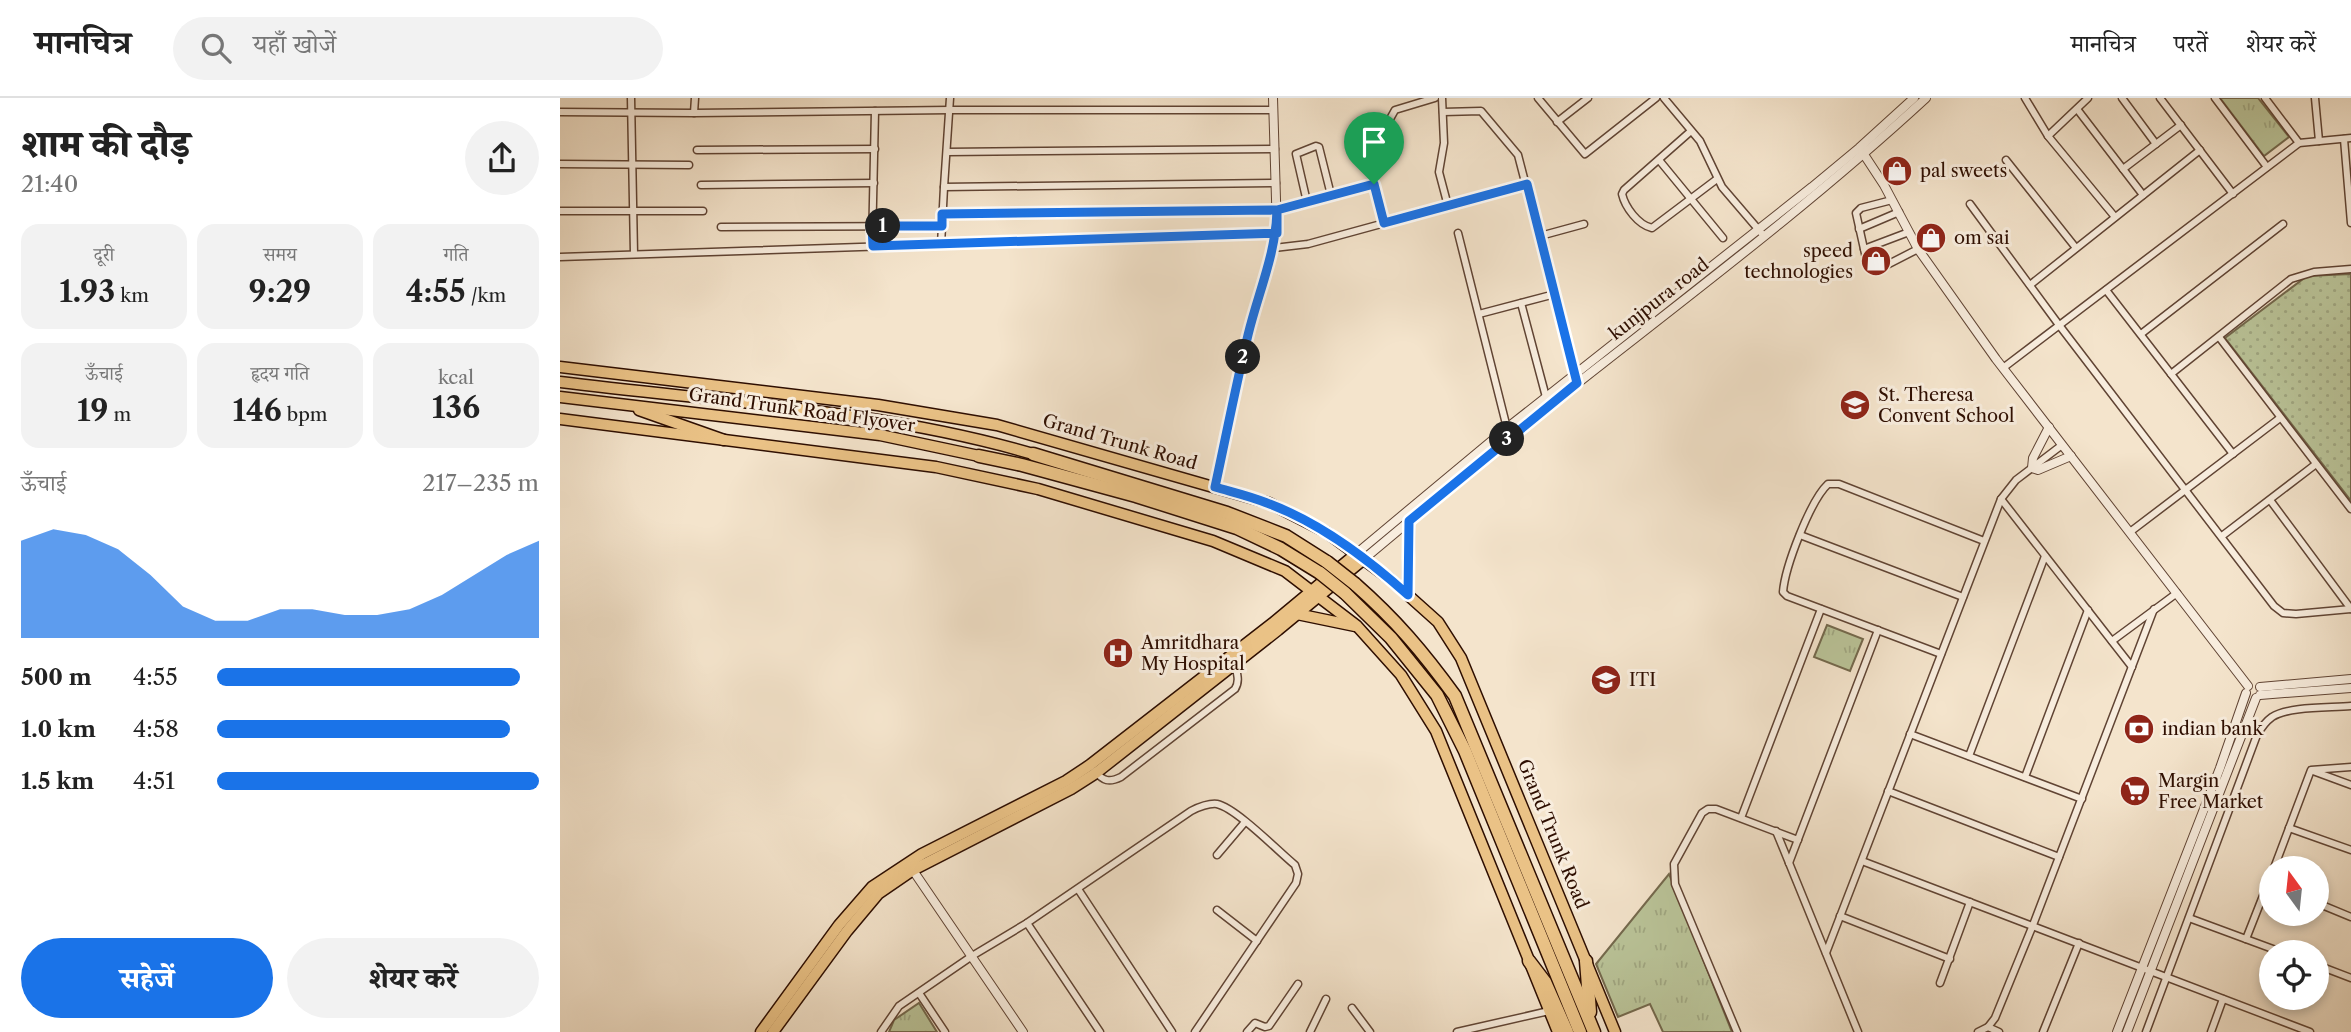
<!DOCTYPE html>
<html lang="hi">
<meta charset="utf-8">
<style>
:root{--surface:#fff;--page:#f2f2f2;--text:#222;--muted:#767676;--line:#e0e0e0;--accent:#1a73e8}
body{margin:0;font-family:"Libre Caslon Text","Noto Serif Devanagari",serif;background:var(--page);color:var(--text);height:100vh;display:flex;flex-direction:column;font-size:26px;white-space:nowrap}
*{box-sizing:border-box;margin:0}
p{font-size:23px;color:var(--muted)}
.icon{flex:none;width:38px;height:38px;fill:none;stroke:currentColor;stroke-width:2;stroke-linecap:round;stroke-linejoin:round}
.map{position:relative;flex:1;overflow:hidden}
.drawer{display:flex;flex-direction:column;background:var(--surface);width:560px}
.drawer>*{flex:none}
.needle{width:46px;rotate:345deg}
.tools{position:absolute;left:1699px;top:758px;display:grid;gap:14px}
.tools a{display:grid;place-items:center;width:70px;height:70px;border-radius:50%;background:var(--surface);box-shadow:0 4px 10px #0003;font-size:35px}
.pin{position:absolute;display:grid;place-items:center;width:60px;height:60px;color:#fff;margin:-72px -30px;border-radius:50% 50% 50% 0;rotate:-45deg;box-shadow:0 0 7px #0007}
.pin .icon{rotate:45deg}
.km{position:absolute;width:35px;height:35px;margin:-18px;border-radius:50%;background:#222;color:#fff;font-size:19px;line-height:35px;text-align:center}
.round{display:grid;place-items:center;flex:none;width:74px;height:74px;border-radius:37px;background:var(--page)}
.summary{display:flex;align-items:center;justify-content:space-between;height:119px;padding:0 21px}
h1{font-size:38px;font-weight:800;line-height:52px}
.figures{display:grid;grid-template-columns:repeat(3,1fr);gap:10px;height:119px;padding:7px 21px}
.figures div{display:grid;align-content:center;border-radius:18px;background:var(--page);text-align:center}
.figures b{font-size:30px;font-weight:800}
.figures small{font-size:19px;font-weight:400}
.figures p{font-size:19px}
.chart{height:196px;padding:14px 21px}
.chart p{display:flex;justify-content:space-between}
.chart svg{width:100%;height:126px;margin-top:7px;fill:var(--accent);opacity:.7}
.cta{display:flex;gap:14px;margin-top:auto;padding:14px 21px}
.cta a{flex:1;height:80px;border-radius:42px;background:var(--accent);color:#fff;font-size:28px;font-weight:800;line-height:80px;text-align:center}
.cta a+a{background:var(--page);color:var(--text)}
ul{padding:0 21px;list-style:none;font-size:23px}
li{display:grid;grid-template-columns:112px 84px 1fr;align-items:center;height:52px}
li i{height:18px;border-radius:9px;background:var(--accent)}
header{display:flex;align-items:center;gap:42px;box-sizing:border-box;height:98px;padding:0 35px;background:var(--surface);border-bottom:2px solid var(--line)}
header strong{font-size:33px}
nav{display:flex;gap:38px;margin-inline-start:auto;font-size:24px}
.search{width:490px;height:63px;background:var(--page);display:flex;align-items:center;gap:18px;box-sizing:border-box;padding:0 24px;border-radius:38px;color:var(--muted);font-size:26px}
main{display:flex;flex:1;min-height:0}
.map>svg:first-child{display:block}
.grass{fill:url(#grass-dots);stroke:#74694d;stroke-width:2}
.park{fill:url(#park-tufts);stroke:#74694d;stroke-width:2}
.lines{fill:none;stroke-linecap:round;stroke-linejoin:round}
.minor-casing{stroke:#604434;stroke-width:9}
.tertiary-casing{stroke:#604434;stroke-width:10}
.primary-casing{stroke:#2e0e01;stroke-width:13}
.trunk-casing{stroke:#2e0e01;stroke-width:13}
.motorway-casing{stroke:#2e0e01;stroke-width:15}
.minor{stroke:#f8edde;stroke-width:6}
.tertiary{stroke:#f8edde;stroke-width:8}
.primary{stroke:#eac286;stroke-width:10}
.trunk{stroke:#eac286;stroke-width:10}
.motorway{stroke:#eac286;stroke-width:12}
.motorway-bridge-casing{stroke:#2e0e01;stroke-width:15;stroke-linecap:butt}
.motorway-bridge{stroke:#eac286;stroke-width:12}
.route-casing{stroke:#fff;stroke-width:14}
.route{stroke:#1a73e8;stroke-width:9}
.labels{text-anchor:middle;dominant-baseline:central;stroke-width:6;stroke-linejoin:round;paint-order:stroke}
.poi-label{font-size:18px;fill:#2e0e01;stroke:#f8edde;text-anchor:start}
.street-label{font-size:18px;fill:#2e0e01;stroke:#f8edde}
</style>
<header>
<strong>मानचित्र</strong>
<div class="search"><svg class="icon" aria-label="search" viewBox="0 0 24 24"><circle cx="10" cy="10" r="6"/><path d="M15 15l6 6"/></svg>यहाँ खोजें</div>
<nav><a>मानचित्र</a><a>परतें</a><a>शेयर करें</a></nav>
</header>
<main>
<section class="drawer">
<div class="summary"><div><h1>शाम की दौड़</h1><p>21:40</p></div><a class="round"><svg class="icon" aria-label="share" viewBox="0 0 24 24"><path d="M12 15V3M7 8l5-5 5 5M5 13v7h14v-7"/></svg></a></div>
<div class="figures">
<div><p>दूरी</p><b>1.93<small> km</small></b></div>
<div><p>समय</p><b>9:29</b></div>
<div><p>गति</p><b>4:55<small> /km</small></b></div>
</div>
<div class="figures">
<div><p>ऊँचाई</p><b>19<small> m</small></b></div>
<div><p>हृदय गति</p><b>146<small> bpm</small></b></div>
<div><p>kcal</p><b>136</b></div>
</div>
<div class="chart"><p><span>ऊँचाई</span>217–235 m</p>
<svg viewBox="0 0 160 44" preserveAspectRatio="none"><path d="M0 44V10L10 6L20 8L30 13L40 22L50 33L60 38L70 38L80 34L90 34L100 36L110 36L120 34L130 29L140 22L150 15L160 10V44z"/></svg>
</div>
<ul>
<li><b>500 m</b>4:55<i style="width:94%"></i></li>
<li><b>1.0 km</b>4:58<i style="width:91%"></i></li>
<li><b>1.5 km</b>4:51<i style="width:100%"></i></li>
</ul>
<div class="cta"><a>सहेजें</a><a>शेयर करें</a></div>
</section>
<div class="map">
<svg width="1791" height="934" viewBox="0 0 1791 934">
<defs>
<pattern id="grass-dots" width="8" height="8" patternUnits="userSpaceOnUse" patternTransform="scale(1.75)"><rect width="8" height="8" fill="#bac499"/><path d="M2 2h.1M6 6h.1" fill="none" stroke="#a0a782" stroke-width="1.8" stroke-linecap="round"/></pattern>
<pattern id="park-tufts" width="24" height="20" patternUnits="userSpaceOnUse" patternTransform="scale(1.75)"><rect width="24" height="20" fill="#bac499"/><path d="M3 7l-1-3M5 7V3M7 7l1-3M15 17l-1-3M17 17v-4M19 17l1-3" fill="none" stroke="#a0a782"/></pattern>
</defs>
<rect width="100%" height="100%" fill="#f4e4cc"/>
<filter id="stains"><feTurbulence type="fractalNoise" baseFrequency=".00286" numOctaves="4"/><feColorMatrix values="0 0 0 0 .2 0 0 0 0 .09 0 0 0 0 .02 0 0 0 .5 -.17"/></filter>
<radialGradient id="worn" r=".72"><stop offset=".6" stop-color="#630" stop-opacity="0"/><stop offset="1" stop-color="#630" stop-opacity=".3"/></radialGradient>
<polygon class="grass" points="1791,176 1791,403 1665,240 1747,178"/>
<g class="park">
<polygon points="1660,0 1698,0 1729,39 1704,58"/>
<polygon points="1267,527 1303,541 1290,573 1254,559"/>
<polygon points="1109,776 1172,934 1103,934 1090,906 1058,919 1036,866"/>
<polygon points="359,905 377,934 329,934 334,922"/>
</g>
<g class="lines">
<g class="minor-casing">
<g id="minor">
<polyline points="71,0 74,156"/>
<polyline points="135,0 134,15 390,12 713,12"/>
<polyline points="390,0 384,89 716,85"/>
<polyline points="882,0 884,45 879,74 888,108"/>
<polyline points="978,0 1025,56 1096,0"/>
<polyline points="1104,0 1140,43 1162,89 1204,138"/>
<polyline points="1465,0 1488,38 1555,119"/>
<polyline points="1562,0 1596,46"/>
<polyline points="1600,0 1673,96"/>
<polyline points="1655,0 1707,69"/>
<polyline points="1705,0 1739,45"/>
<polyline points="1755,0 1759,43"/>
<polyline points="1517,11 1583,97"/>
<polyline points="0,14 134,15"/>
<polyline points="883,14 921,13 958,57 1016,280"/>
<polyline points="997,24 1028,0"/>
<path d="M1131,33L1064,92L1062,96C1065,109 1078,127 1092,130L1157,81"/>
<polyline points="1488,38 1528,0"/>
<polyline points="1784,41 1791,125"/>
<polyline points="137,52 315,51"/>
<polyline points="387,54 715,51"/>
<polyline points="1099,62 1163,140"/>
<polyline points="1446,62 1516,150"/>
<polyline points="0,66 129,67"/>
<polyline points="1563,71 1621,27"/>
<polyline points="141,87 314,85"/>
<polyline points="1332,102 1301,110 1296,115 1308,169 1312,173 1317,172 1358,151"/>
<polyline points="747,104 736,56 756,48 759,49 771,97"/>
<polyline points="1410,106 1499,227 1714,508 1723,515 1736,516 1791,511"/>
<polyline points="0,113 143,113"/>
<polyline points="382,115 709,113 814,86"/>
<polyline points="824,125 803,43 821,37 835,12 875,0"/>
<polyline points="161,129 382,128"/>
<polyline points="1299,131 1339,114"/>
<polyline points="898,135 947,330"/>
<polyline points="980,138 1024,126"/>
<polyline points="381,147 384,89"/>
<polyline points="312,148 315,13"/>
<polyline points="714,150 748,146 967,86"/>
<polyline points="1304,151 1349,134"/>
<polyline points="0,159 717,135"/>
<polyline points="1470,187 1640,52"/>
<polyline points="1546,192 1673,356"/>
<polyline points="961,205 986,299"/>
<polyline points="919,216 995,196"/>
<polyline points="1581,236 1723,126"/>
<polyline points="1659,239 1791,411"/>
<polyline points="1443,270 1739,45 1791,40"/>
<polyline points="1611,276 1731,181 1754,174 1791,171"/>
<polyline points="1441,401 1572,569"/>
<polyline points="1710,402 1791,511"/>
<polyline points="1570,434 1720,320"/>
<polyline points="1240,437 1403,499"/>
<polyline points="1662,438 1756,366"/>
<polyline points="1552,543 1617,495"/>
<path d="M1381,556L1227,498L1223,494C1225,469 1250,403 1268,386H1279L1424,443"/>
<polyline points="1350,636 1522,701"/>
<polyline points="1409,658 1485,458"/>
<path d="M535,673C543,683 549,685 561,679L675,591C680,583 677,576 675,566"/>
<polyline points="1753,673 1791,687"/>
<polyline points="1465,679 1528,512"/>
<polyline points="1328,693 1499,759"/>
<polyline points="1181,720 1261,511"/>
<polyline points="1729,730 1791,752"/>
<polyline points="1216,733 1298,934"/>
<polyline points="657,757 685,724"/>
<polyline points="1302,763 1750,934"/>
<polyline points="1229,765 1318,532"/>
<polyline points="1714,770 1751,672 1791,669"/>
<polyline points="518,791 612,934"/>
<polyline points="1757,805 1791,819"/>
<polyline points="657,812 697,843"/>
<polyline points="1280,818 1390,861"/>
<polyline points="1629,820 1721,854"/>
<polyline points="467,825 540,934"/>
<polyline points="1686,841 1712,775"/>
<polyline points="1266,855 1441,401 1456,382 1502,347"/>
<polyline points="1757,867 1791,880"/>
<polyline points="1380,885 1410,804"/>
<polyline points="359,895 385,934"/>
<polyline points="792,910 810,934"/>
<polyline points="1428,929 1439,934"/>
<path d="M321,934L339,908L412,858L467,825L631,713C639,709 648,705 657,706C676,710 718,753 735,767L738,776L736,785L635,934"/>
<polyline points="687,934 695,925 705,929 709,928 738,886"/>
<polyline points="750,934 766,901"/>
<polyline points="897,934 989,913"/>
<polyline points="1177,934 1115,786 1114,766 1142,715 1148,711 1156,711 1238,742"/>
<polyline points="1418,934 1428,929 1435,920 1473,827 1594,511"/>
<polyline points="1483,934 1519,845"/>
<path d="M1586,934L1697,637C1701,630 1705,624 1712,619C1729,608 1770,610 1791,608"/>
<polyline points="1651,934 1663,901"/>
</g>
</g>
<g class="tertiary-casing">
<g id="tertiary">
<polyline points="1303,55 1324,87 1358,151 1436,261 1688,588"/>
<polyline points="1489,329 1473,360 1472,370 1478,372 1511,358"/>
<polyline points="655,389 688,235 717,135 713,0"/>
<polyline points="797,455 947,330 1252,89 1299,50 1354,0"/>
<path d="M804,461C883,395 961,329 1042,266C1152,180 1263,95 1366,0"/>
<polyline points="1700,589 1791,581"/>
<polyline points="1700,597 1791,590"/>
<polyline points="350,768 463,934"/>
<polyline points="1557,934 1660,670 1686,595"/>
<polyline points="1567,934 1696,600"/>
</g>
</g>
<g class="primary-casing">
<g id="primary">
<polyline points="0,269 318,307 437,327 709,405 766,434 830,481 878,524 901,560 1055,934"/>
<polyline points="0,321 376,369 478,391 653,443 725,473 797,528 841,577 876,633 998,934"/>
<polyline points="848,497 849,423"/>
<polyline points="737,516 795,528"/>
<polyline points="201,934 279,827 312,789 362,756 506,683 530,667 713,525 797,455"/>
<polyline points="213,934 287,833 318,796 353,772 511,691 536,675 718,532 804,461"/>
</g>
</g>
<g class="trunk-casing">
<g id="trunk">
<path d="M0,284C158,304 319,311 473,356"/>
<polyline points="0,299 320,337 419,358"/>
<polyline points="79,312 164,342"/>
</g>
</g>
<g class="motorway-casing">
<g id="motorway">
<polyline points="473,356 667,415 726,438 767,464"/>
<polyline points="419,358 462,367 576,398 677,430 721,451 760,475"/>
<path d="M795,486C836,522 863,554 895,598L1034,934"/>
<polyline points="785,495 831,540 877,597 905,653 1020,934"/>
<polyline points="969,863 985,884 1007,934"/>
<polyline points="1026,863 1030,914"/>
</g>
</g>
<use href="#minor" class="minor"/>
<use href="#tertiary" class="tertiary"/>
<use href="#primary" class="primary"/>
<use href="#trunk" class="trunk"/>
<use href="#motorway" class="motorway"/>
<g class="motorway-bridge-casing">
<g id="motorway-bridge">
<polyline points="767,464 795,486"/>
<polyline points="760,475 785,495"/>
</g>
</g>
<use href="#motorway-bridge" class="motorway-bridge"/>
</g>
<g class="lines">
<g class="route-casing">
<path id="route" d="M814,86L717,112V135L313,148L312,128H382V116L717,112C716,156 698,195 688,237C676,287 666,338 655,389C672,394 690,398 707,405C759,424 807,460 848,497L849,423L1017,285L967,86L824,125L814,86"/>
</g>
<use href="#route" class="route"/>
</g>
<defs>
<g id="shop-disc" transform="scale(1.575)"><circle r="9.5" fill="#8f2418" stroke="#f8edde"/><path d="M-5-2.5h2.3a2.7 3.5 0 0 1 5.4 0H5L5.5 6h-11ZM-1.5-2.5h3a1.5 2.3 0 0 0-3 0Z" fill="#fff"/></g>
<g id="school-disc" transform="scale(1.575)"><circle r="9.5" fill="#8f2418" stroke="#f8edde"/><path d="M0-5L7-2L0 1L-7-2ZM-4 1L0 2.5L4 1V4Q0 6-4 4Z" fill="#fff"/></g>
<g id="hospital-disc" transform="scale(1.575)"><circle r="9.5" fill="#8f2418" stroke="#f8edde"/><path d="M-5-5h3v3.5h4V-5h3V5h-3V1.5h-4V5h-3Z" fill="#fff"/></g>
<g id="university-disc" transform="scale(1.575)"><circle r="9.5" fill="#8f2418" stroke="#f8edde"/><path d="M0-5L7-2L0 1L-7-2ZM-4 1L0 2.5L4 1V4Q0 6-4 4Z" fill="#fff"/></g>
<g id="bank-disc" transform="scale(1.575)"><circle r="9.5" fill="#8f2418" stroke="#f8edde"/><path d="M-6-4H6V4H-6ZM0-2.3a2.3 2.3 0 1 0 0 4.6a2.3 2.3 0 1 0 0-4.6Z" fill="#fff"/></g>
<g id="supermarket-disc" transform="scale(1.575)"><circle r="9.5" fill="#8f2418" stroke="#f8edde"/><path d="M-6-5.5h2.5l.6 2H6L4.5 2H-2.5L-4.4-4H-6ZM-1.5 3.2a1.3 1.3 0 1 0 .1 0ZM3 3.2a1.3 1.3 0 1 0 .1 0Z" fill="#fff"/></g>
</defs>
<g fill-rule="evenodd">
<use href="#shop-disc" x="1337" y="73"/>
<use href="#shop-disc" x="1371" y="140"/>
<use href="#shop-disc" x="1316" y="163"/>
<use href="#school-disc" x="1295" y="307"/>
<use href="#hospital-disc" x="558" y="555"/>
<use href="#university-disc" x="1046" y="582"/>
<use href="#bank-disc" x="1579" y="631"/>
<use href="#supermarket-disc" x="1575" y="693"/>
</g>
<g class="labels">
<g class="poi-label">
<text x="1360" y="73">pal sweets</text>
<text x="1394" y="140">om sai</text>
<text x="1293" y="153" text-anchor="end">speed<tspan x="1293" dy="21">technologies</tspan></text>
<text x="1318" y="297">St. Theresa<tspan x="1318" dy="21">Convent School</tspan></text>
<text x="581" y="545">Amritdhara<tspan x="581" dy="21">My Hospital</tspan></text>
<text x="1069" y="582">ITI</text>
<text x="1602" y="631">indian bank</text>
<text x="1598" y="683">Margin<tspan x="1598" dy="21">Free Market</tspan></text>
</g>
<g class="street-label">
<text transform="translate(1099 201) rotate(-38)">kunjpura road</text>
<text transform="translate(242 312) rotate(8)">Grand Trunk Road Flyover</text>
<text transform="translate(560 344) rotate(16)">Grand Trunk Road</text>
<text transform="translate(993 736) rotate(68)">Grand Trunk Road</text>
</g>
</g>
<rect width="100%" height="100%" filter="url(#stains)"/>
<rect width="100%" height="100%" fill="url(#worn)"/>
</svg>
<div class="tools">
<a><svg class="needle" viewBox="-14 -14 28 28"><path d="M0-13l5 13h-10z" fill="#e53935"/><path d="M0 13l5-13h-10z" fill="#767676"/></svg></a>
<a><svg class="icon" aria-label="locate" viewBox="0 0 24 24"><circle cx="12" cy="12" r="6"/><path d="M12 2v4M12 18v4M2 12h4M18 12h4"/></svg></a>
</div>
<div class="pin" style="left:814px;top:86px;background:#1e9e55"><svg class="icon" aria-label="arrive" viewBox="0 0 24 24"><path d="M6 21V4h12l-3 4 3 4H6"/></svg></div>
<b class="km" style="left:323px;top:128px">1</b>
<b class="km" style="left:683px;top:259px">2</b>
<b class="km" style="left:947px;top:341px">3</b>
</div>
</main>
